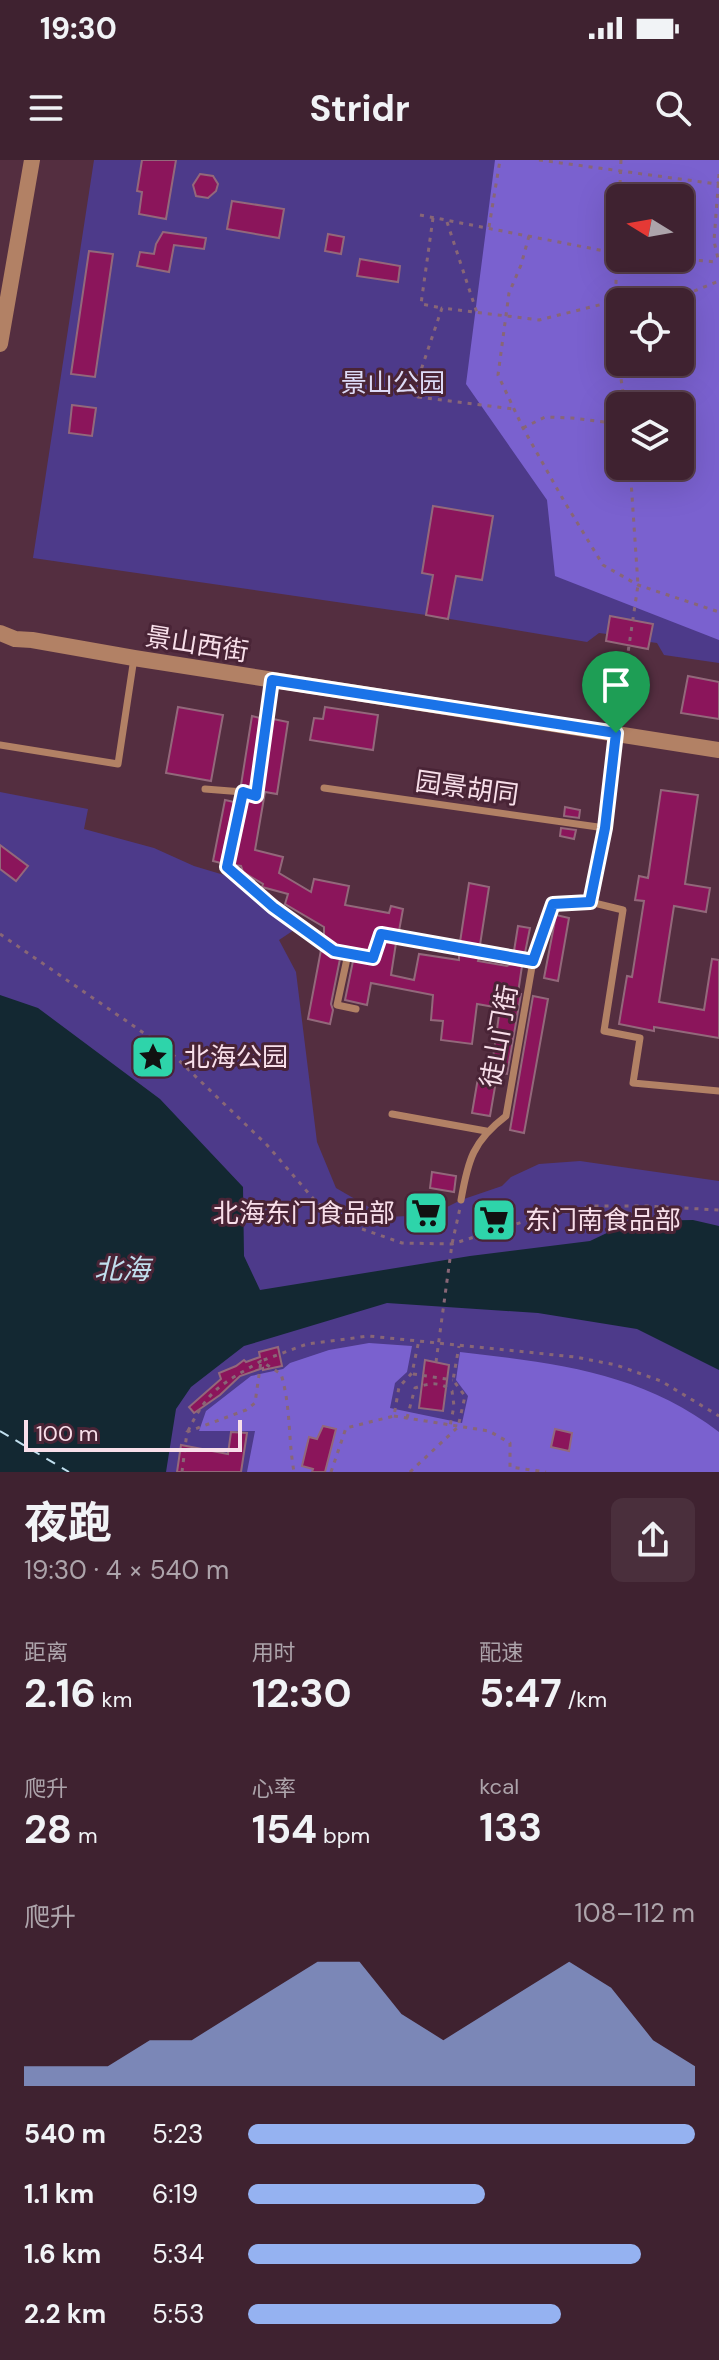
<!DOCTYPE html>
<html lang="zh">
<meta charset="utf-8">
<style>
:root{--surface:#3f2230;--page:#4a2f3c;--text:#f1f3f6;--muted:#ada4ab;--line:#583f4c;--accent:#95b2f1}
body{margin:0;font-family:"DM Sans","Noto Sans SC",sans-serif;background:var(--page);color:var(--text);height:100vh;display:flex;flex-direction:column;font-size:30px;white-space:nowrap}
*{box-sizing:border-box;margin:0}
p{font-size:26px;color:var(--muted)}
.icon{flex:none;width:44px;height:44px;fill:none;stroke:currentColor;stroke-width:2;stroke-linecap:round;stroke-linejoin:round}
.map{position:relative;height:1312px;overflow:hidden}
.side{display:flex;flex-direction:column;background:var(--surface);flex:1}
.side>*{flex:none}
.needle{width:52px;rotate:281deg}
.controls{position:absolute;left:606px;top:24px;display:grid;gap:16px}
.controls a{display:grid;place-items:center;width:88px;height:88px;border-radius:12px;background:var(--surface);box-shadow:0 8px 32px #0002,0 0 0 2px var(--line);font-size:40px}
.scale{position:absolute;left:24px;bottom:20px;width:218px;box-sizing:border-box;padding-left:8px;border:4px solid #f8dfea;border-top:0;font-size:22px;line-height:28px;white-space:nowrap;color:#f8dfea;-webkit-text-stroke:6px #492436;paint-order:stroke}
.pin{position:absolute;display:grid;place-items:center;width:68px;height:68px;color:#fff;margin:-82px -34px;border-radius:50% 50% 50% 0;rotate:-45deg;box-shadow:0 0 8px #0007}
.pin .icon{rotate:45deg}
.round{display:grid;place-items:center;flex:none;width:84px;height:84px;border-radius:12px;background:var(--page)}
.head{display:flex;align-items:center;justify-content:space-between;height:136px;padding:0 24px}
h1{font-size:44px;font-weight:700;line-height:60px}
.stats{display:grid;grid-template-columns:repeat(3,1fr);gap:12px;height:136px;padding:8px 24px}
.stats div{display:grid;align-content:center}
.stats b{font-size:40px;font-weight:700}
.stats small{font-size:22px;font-weight:400}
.stats p{font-size:22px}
.chart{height:224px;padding:16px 24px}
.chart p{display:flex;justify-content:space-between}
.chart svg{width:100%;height:144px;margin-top:8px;fill:var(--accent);opacity:.7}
ul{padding:0 24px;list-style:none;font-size:26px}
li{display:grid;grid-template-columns:128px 96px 1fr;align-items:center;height:60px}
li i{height:20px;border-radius:10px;background:var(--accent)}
.status{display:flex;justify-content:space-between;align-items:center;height:56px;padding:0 40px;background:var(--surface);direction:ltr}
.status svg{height:22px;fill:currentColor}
header{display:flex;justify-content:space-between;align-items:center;height:104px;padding:0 24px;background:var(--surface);font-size:36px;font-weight:700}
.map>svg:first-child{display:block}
.green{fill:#4d3a8a;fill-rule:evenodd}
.forest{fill:#7a61cf;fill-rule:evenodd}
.water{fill:#132832}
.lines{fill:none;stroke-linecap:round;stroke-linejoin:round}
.ferry{stroke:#c1dfee;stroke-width:2;stroke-dasharray:10 8;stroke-linecap:butt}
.building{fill:#8b155b;stroke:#93687b;stroke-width:2}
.path{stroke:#886676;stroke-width:3;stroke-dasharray:4 6;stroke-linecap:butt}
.service{stroke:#b28165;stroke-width:7}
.tertiary{stroke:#b28165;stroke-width:16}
.route-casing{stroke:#fff;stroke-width:16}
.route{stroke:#1a73e8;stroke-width:10}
.labels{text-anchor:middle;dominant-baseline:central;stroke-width:6;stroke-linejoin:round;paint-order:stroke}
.park-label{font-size:26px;fill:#dddaf6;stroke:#492436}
.street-label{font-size:26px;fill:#f8dfea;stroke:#492436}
.poi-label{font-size:26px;fill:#f8dfea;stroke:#492436;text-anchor:start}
.water-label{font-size:28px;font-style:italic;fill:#c1dfee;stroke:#492436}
</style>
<div class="status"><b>19:30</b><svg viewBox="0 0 49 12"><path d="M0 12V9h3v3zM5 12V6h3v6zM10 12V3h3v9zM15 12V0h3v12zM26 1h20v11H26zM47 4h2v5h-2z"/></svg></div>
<header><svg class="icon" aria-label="menu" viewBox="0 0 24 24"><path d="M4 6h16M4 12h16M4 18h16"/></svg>Stridr<svg class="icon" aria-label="search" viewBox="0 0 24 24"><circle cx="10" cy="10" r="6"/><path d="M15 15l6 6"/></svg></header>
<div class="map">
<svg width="719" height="1312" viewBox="0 0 719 1312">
<rect width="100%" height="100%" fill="#542e40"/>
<g class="green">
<path d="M94,0H719V503L664,495L657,483L650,482L648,489L606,481L607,474L599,473L587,482L426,455L33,398ZM620,38H680V98H620ZM620,142H680V202H620ZM620,246H680V306H620Z"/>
<polygon points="0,632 88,649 84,669 154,688 194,706 224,715 294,770 279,780 296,812 317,982 336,1028 386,1057 431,1055 461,1040 502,1026 511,1017 539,1004 580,1001 719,1021 719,1312 0,1312"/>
</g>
<g class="forest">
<path d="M495,0H719V480L555,416L547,340L466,224ZM620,38H680V98H620ZM620,142H680V202H620ZM620,246H680V306H620Z"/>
<path d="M369,1183L412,1186L407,1212L395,1223L390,1248L462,1263L468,1236L456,1220L460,1192C555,1203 641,1212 719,1272V1312H247L255,1271H199L206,1251L251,1216L283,1209L290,1203L329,1190Z"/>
</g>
<polygon class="water" points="0,835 38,848 160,939 243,1027 244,1096 260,1130 470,1096 590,1081 632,1061 693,1060 719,1066 719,1210 637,1169 538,1153 387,1143 244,1186 191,1227 176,1249 166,1312 0,1312"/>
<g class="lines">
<polyline class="ferry" points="0,1271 69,1312"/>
</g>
<g class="building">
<polygon points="142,0 176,0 166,59 139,54 142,32 137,31"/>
<polygon points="200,14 213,16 218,24 216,31 208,38 196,36 193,25"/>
<polygon points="232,41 284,49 279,78 227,69"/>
<polygon points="163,72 206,78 204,89 174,85 169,112 137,106 140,92 154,94 156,84"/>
<polygon points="328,74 344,77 341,94 325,91"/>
<polygon points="89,91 113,94 95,217 71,214"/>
<polygon points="360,99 400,106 398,122 357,116"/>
<polygon points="72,245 96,248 92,276 69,273"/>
<polygon points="433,346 493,356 482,420 456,416 448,459 426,455 433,415 422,413"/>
<polygon points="610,456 653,464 648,489 606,481"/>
<polygon points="688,516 719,522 719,559 681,553"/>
<polygon points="178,547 223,555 211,621 166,613"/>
<polygon points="325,547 378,555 373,590 310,580 314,558 323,559"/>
<polygon points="252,556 260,558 251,628 241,625"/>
<polygon points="273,559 288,562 277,634 265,632 255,690 283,697 279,713 311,732 314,719 349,726 345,745 389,753 391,746 403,749 399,771 382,768 377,769 369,791 337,785 324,776 324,767 285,744 288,734 262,727 263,724 243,712 241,706 234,705 248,640 257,642 262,637"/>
<polygon points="661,630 698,635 685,724 710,728 706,752 674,746 659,842 704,850 712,799 719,800 719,878 654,867 654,871 619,864 627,816 632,817 644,741 635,740 639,716 648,718"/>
<polygon points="225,640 234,642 221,703 213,701"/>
<polygon points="565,647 580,650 579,658 564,656"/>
<polygon points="561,668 576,670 574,679 560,676"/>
<polygon points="0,685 28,706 16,721 0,709"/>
<polygon points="469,723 489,727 480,785 460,782"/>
<polygon points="556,755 569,758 558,821 544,818"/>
<polygon points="518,766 530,768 525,793 514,791"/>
<polygon points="385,781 396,783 391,815 414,820 419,794 459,800 459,794 479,798 478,801 507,806 511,804 522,806 518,833 521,834 507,914 491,912 500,848 477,844 472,884 441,880 443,861 431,860 433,835 371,823 367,845 345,840 353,801 372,804 377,803"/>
<polygon points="321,790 331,797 340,799 331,844 333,850 330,864 308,859"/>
<polygon points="533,836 548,839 524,973 510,970"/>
<polygon points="478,918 496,921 490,956 472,953"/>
<polygon points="432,1012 456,1016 454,1032 430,1028"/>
<polygon points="278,1187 282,1206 263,1210 263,1208 240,1216 220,1235 194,1253 189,1247 221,1219 219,1213 236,1206 244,1200 246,1202 260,1197 259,1192"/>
<polygon points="425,1200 449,1205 443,1251 419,1248"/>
<polygon points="323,1266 336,1269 325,1312 312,1312 313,1309 302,1306 309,1277 317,1279"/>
<polygon points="555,1269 572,1273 569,1291 551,1287"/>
<polygon points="231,1272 247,1273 241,1312 177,1312 181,1285 228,1294"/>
</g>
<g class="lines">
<g class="path">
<polyline points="539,0 717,24 719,22"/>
<polyline points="621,0 614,171 625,246"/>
<polyline points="719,14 714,81 719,103"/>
<polyline points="420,55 620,94"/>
<polyline points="433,58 421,144 442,148"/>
<polyline points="447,62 477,153"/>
<polyline points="489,67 500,0"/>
<polyline points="529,76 521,105 509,133 498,215 523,268 564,341 603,405 638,425 719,452"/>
<polyline points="669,98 717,102"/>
<polyline points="397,214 419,216 442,148 539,160 615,141 682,136 719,121"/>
<polyline points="419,217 418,237 514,249"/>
<polyline points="523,268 545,257 572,258 620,264"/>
<polyline points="618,560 638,425 630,306"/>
<polyline points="0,774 167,889 267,985 317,1043 362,1069 402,1083 452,1084 529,1060 593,1046 647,1046 719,1050"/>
<polyline points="436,1202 452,1084 460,1048"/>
<polyline points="413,1214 453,1220"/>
<polyline points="394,1256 489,1271 510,1283 510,1307 546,1312"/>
<path d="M407,1258L415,1228C429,1223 440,1221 452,1231L454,1246L450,1266"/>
<path d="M188,1271C209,1228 222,1224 261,1201L281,1214C291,1246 288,1279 294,1312"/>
<polyline points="182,1312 187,1272 246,1250 255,1243 261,1201 307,1184 369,1176 575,1197 616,1205 661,1221 719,1256"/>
<polyline points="331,1312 346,1268 394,1256 399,1227 412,1213 419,1180"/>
<polyline points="410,1312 458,1267 465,1236 453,1220 459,1186"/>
</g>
<g class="service">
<polyline points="272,520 256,636 243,632 227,707 273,747 334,791 373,798 381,774 533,801"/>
<polyline points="616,575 605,668 590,742 623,750 604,871 640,878 633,923 719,931"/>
<polyline points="0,585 118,604 134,498"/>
<polyline points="324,628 605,668"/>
<polyline points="205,629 243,632"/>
<polyline points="348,794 337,845 356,849"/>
<polyline points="392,954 486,971"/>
<path d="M461,1040C468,1000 473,981 506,956L533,801L553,744L590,742"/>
</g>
<g class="tertiary">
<polyline points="0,184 32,0"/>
<polyline points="0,473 15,479 32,480 134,498 719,590"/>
</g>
</g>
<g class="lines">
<g class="route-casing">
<polygon id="route" points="272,520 616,573 605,668 590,742 553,744 533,801 381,774 373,798 334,791 273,747 227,707 243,632 256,636"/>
</g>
<use href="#route" class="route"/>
</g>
<defs>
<g id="sight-square" transform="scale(2.3)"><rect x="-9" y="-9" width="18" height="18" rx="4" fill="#2ed4aa" stroke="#492436"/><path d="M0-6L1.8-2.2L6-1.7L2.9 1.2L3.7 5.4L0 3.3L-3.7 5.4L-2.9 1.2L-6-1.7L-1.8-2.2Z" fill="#111"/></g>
<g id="supermarket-square" transform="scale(2.3)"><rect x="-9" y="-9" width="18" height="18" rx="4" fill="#2ed4aa" stroke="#492436"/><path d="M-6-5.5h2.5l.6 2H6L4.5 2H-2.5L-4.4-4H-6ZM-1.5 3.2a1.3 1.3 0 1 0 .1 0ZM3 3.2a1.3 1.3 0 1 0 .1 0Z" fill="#111"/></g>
</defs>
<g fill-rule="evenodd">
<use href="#sight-square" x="153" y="897"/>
<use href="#supermarket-square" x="426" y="1053"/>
<use href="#supermarket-square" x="494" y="1060"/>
</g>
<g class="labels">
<g class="park-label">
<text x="393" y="223">景山公园</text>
</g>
<g class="street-label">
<text transform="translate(197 484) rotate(9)">景山西街</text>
<text transform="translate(467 628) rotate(8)">园景胡同</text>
<text transform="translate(499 876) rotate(-80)">徒山门街</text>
</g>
<g class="poi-label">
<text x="184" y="897">北海公园</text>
<text x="395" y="1053" text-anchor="end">北海东门食品部</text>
<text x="525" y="1060">东门南食品部</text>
</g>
<g class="water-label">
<text x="122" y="1109">北海</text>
</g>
</g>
</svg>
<div class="controls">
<a><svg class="needle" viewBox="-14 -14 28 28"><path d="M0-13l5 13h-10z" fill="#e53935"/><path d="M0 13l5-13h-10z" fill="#ada4ab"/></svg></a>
<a><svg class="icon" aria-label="locate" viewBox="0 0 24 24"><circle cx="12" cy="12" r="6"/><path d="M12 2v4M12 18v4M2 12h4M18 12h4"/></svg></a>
<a><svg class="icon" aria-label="layers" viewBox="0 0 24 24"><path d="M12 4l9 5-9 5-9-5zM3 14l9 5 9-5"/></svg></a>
</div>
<div class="scale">100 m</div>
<div class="pin" style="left:616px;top:573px;background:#1e9e55"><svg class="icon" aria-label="arrive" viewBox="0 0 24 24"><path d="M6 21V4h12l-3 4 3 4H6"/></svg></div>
</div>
<section class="side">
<div class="head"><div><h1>夜跑</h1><p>19:30 · 4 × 540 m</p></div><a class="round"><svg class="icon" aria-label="share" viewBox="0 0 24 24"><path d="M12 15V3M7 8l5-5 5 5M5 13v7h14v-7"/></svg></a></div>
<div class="stats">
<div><p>距离</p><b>2.16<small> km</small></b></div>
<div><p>用时</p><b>12:30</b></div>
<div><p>配速</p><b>5:47<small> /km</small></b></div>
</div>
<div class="stats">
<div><p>爬升</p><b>28<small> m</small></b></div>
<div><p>心率</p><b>154<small> bpm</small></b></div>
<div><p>kcal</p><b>133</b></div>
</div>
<div class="chart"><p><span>爬升</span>108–112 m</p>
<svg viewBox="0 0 160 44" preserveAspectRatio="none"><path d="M0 44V38L10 38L20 38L30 30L40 30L50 22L60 14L70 6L80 6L90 22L100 30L110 22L120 14L130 6L140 14L150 30L160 38V44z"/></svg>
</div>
<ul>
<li><b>540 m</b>5:23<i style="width:100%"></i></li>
<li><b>1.1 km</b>6:19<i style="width:53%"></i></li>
<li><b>1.6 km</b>5:34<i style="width:88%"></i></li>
<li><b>2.2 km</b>5:53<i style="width:70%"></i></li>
</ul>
</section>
